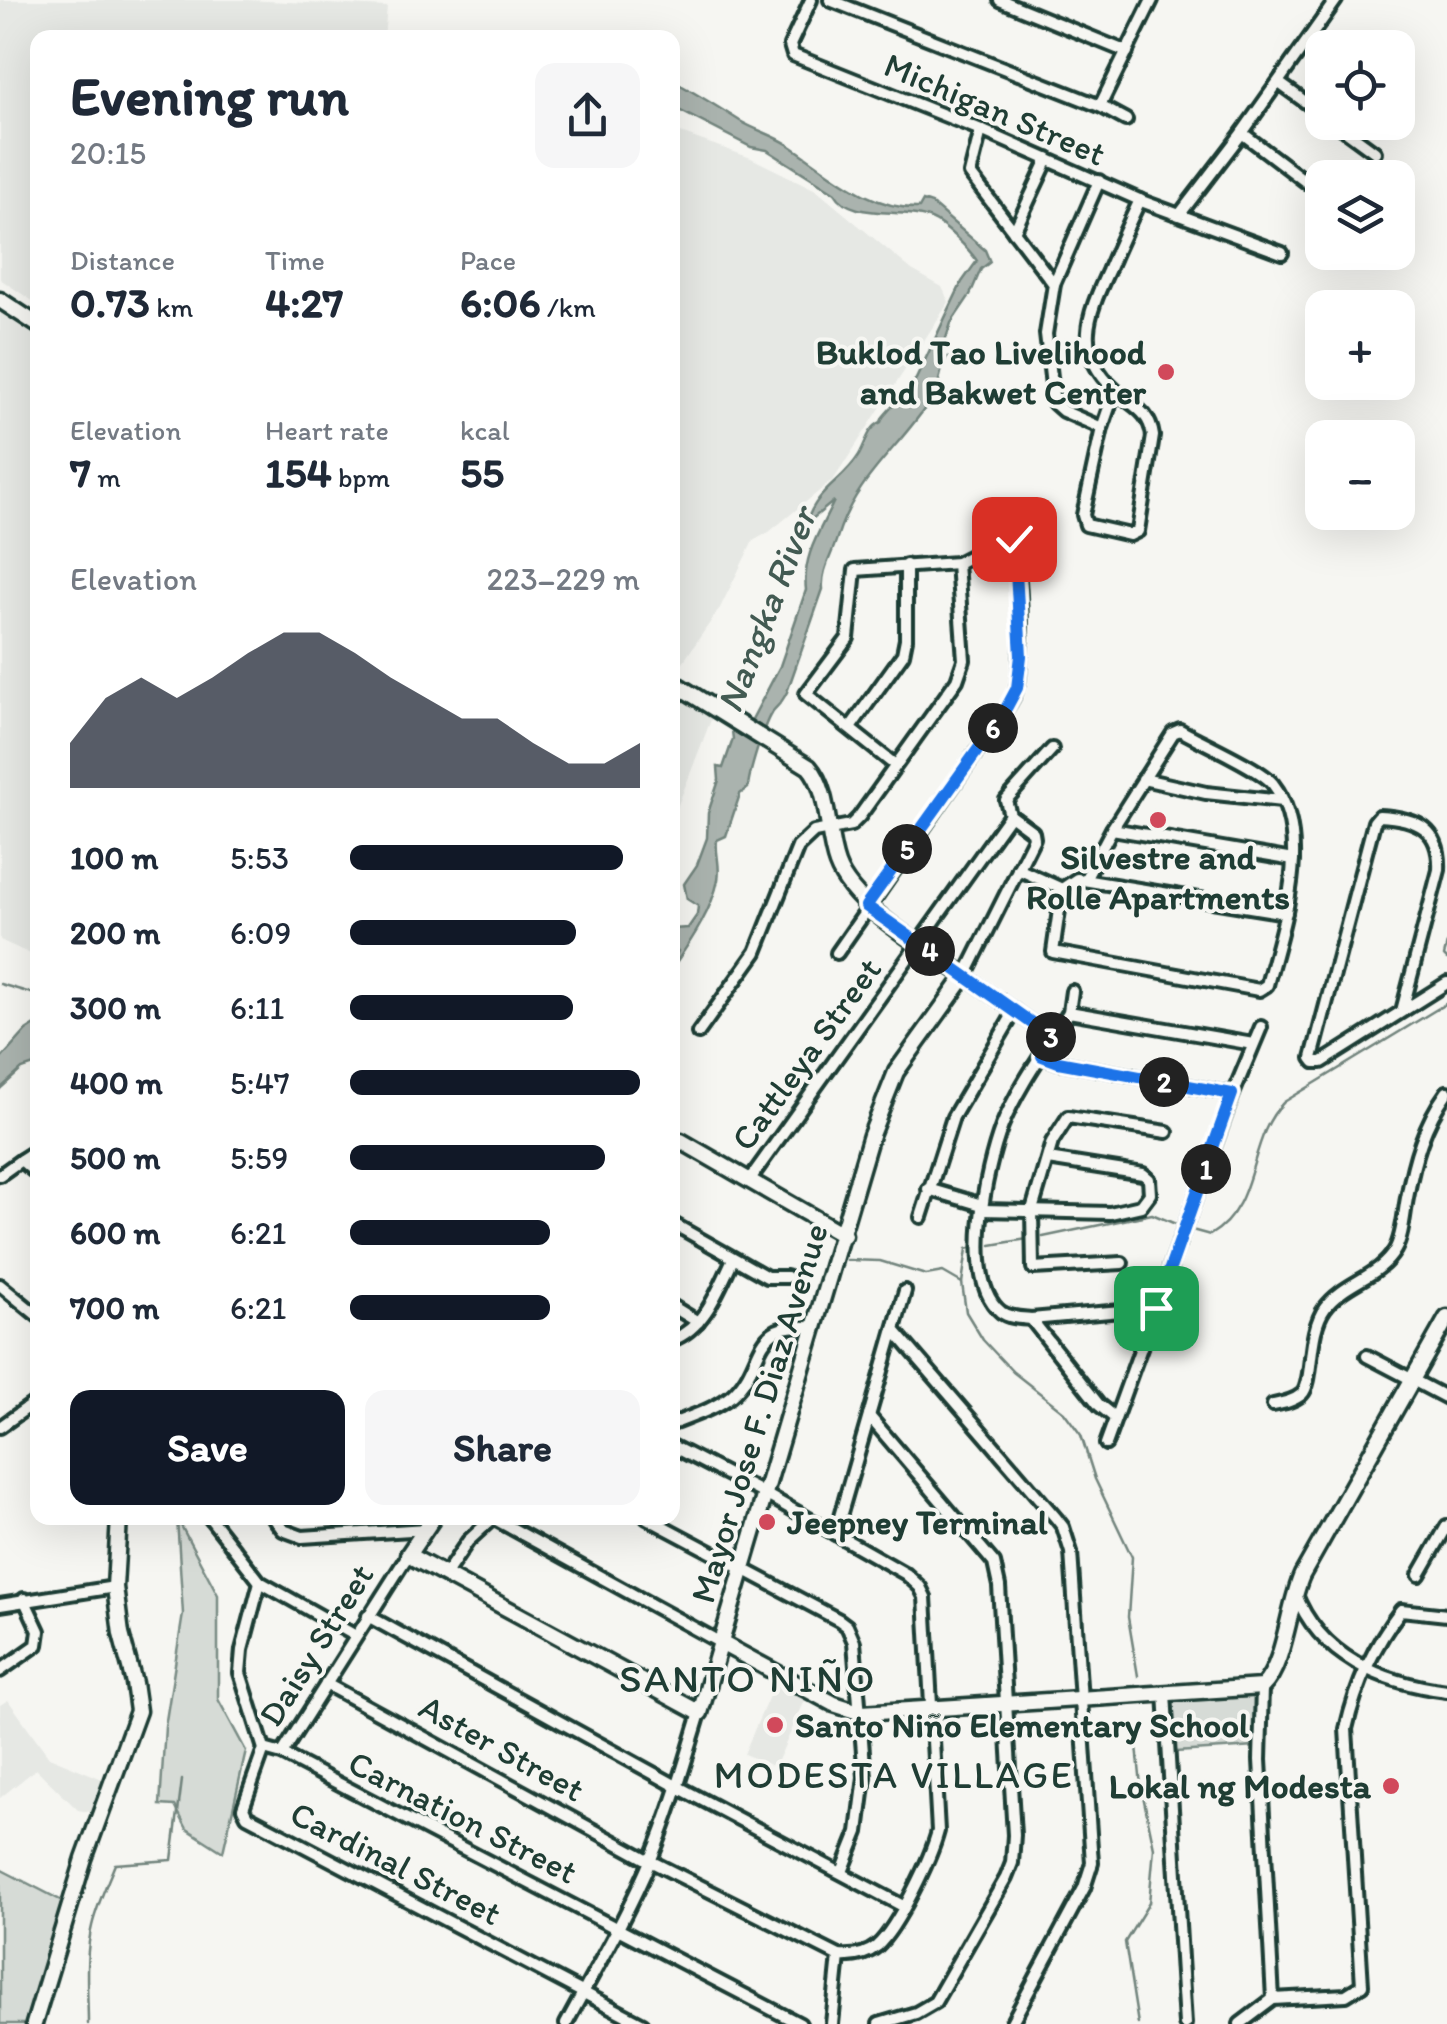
<!DOCTYPE html>
<meta charset="utf-8">
<style>
:root{--surface:#fff;--page:#f6f6f7;--text:#1f2937;--muted:#747a83;--accent:#111827}
body{margin:0;font-family:Itim,sans-serif;background:var(--page);color:var(--text);height:100vh;display:flex;flex-direction:column;font-size:38px;white-space:nowrap}
*{box-sizing:border-box;margin:0}
p{font-size:32px;color:var(--muted)}
.icon{flex:none;width:55px;height:55px;fill:none;stroke:currentColor;stroke-width:2;stroke-linecap:round;stroke-linejoin:round}
.map{position:relative;flex:1;overflow:hidden}
.drawer{position:absolute;left:30px;top:30px;width:650px;height:1495px;display:flex;flex-direction:column;background:var(--surface);border-radius:20px;box-shadow:0 10px 40px #0002}
.drawer>*{flex:none}
.buttons{position:absolute;left:1305px;top:30px;display:grid;gap:20px}
.buttons a{display:grid;place-items:center;width:110px;height:110px;border-radius:20px;background:var(--surface);box-shadow:0 10px 40px #0002;font-size:50px}
.pin{position:absolute;display:grid;place-items:center;width:85px;height:85px;color:#fff;margin:-42px;border-radius:20px;box-shadow:0 5px 15px #0006}
.km{position:absolute;width:50px;height:50px;margin:-25px;border-radius:50%;background:#222;color:#fff;font-size:28px;line-height:50px;text-align:center}
.round{display:grid;place-items:center;flex:none;width:105px;height:105px;border-radius:20px;background:var(--page)}
.summary{display:flex;align-items:center;justify-content:space-between;height:170px;padding:0 40px}
h1{font-size:55px;font-weight:800;line-height:75px}
.figures{display:grid;grid-template-columns:repeat(3,1fr);gap:15px;height:170px;padding:10px 40px}
.figures div{display:grid;align-content:center}
.figures b{font-size:42px;font-weight:800}
.figures small{font-size:28px;font-weight:400}
.figures p{font-size:28px}
.chart{height:280px;padding:20px 40px}
.chart p{display:flex;justify-content:space-between}
.chart svg{width:100%;height:180px;margin-top:10px;fill:var(--accent);opacity:.7}
.primary-button{display:flex;gap:20px;margin-top:auto;padding:20px 40px}
.primary-button a{flex:1;height:115px;border-radius:20px;background:var(--accent);color:#fff;font-size:40px;font-weight:800;line-height:115px;text-align:center}
.primary-button a+a{background:var(--page);color:var(--text)}
ul{padding:0 40px;list-style:none;font-size:32px}
li{display:grid;grid-template-columns:160px 120px 1fr;align-items:center;height:75px}
li i{height:25px;border-radius:12px;background:var(--accent)}
.map>svg:first-child{display:block}
.built{fill:#e6e8e4}
.green{fill:#d6dbd6;stroke:#7a8c85;stroke-width:2.5}
.water{fill:#aab3ae;stroke:#72847d;stroke-width:2.5}
.lines{fill:none;stroke-linecap:round;stroke-linejoin:round}
.stream{stroke:#72847d;stroke-width:2.5}
.street-casing{stroke:#1f3d34;stroke-width:18}
.secondary-casing{stroke:#1f3d34;stroke-width:21}
.street{stroke:#f6f6f2;stroke-width:10}
.secondary{stroke:#f6f6f2;stroke-width:14}
.route-casing{stroke:#fff;stroke-width:20}
.route{stroke:#1a73e8;stroke-width:12}
.poi-dot{fill:#d1495b;stroke:#f6f6f2;stroke-width:4}
.labels{text-anchor:middle;dominant-baseline:central;stroke-width:8;stroke-linejoin:round;paint-order:stroke}
.street-label{font-size:35px;fill:#1f3d34;stroke:#f6f6f2}
.poi-label{font-size:35px;font-weight:bold;fill:#1f3d34;stroke:#f6f6f2;text-anchor:end}
.water-label{font-size:38px;font-style:italic;fill:#425a52;stroke:#f6f6f2}
.neighbourhood-label{font-size:38px;letter-spacing:2.5px;fill:#1f3d34;stroke:#f6f6f2}
.quarter-label{font-size:40px;letter-spacing:2.5px;fill:#1f3d34;stroke:#f6f6f2}
</style>
<div class="map">
<svg width="1447" height="2024" viewBox="0 0 1447 2024">
<rect width="100%" height="100%" fill="#f6f6f2"/>
<filter id="ink" filterUnits="userSpaceOnUse"><feTurbulence type="fractalNoise" baseFrequency=".01" numOctaves="2"/><feDisplacementMap in="SourceGraphic" scale="20" xChannelSelector="R" yChannelSelector="G"/><feConvolveMatrix kernelMatrix="1 2 1 2 8 2 1 2 1" color-interpolation-filters="sRGB"/></filter>
<g filter="url(#ink)">
<g class="built">
<polygon points="0,0 247,0 387,7 384,37 38,38 37,304 0,279"/>
<polygon points="672,130 751,158 816,190 912,270 942,287 949,302 834,479 769,532 753,541 720,608 674,675"/>
<polygon points="0,310 37,333 37,957 0,940"/>
<polygon points="673,693 712,717 673,818"/>
<polygon points="775,1682 807,1696 775,1767 744,1754"/>
<polygon points="8,1700 49,1757 112,1783 101,1814 78,1810 36,1769 0,1798 0,1705"/>
</g>
<g class="green">
<polygon points="177,1518 218,1595 218,1699 246,1751 223,1852 187,1829 175,1806 160,1805 165,1727 183,1614"/>
<polygon points="1255,1692 1255,1747 1176,1752 1169,1702 1174,1695"/>
<polygon points="0,1869 62,1901 29,2024 0,2024"/>
</g>
<g class="water">
<path d="M673,81C696,93 718,107 740,121C755,130 774,135 789,145C829,171 869,210 919,208L923,201L932,204L985,250L990,262L981,269L970,295L951,323L940,357H947C939,370 941,384 932,398C899,449 855,478 837,538C832,555 821,571 823,589L787,692C781,704 780,703 773,711C765,719 748,777 748,788L740,794L726,836L717,840C715,853 721,865 718,880C712,909 693,938 677,961H674L678,951L673,946V929L688,928L697,915L698,906L687,899L684,884L697,865L707,838L708,813L719,780L718,767L723,768L733,739L732,731L742,732L749,725L780,666L806,590C802,556 820,531 834,501L806,524C817,488 842,483 859,455C866,443 868,428 881,422L883,417L916,379L962,282L977,261C970,250 944,224 931,219C903,207 850,221 835,193L767,150L751,147L673,107Z"/>
<polygon points="37,1024 37,1064 22,1069 0,1089 0,1060 26,1031"/>
</g>
<g class="lines">
<g class="stream">
<polyline points="1447,943 1444,956 1447,959"/>
<polyline points="0,984 31,993"/>
<path d="M1192,1230L1210,1235C1260,1206 1246,1139 1284,1102L1447,1003"/>
<polyline points="1043,1237 1152,1214 1178,1225"/>
<polyline points="991,1245 1027,1239"/>
<polyline points="847,1260 880,1261 926,1275 943,1272 962,1283 967,1249 974,1247"/>
<polyline points="962,1283 966,1312 983,1340 1013,1372 1064,1412 1081,1435 1095,1479 1132,1557 1128,1617 1138,1676"/>
<polyline points="1135,1726 1141,1786 1154,1848 1149,1903 1125,1942 1138,2024"/>
<path d="M88,2024C88,1992 84,1958 92,1926C97,1905 107,1884 115,1864L172,1860L182,1780"/>
</g>
<g class="street-casing">
<g id="street">
<polyline points="811,0 790,45 793,55 981,130 1144,202 1282,253"/>
<polyline points="830,0 1100,106 1126,120"/>
<polyline points="1000,0 1127,52"/>
<polyline points="1279,83 1322,114"/>
<polyline points="1100,106 1152,0"/>
<polyline points="1334,122 1375,152"/>
<polyline points="981,130 970,174 1054,284"/>
<polyline points="1242,133 1322,194"/>
<polyline points="1099,181 1054,284 1046,334 1054,403 1063,411 1102,428"/>
<polyline points="1180,214 1242,133 1336,0"/>
<polyline points="1014,232 1048,159"/>
<path d="M1115,390L1102,428L1083,515L1086,525L1130,535L1138,531L1153,436C1149,410 1133,407 1115,390C1073,351 1087,317 1108,271C1118,247 1129,223 1140,200"/>
<polyline points="850,728 903,654 906,639 906,565"/>
<polyline points="1143,779 1206,793 1282,801"/>
<polyline points="1010,815 1033,832 1034,838 965,976 1053,1038"/>
<polyline points="1010,815 1006,800 1052,749"/>
<polyline points="1112,829 1293,860"/>
<polyline points="1018,869 1062,889"/>
<path d="M1086,878L1112,829L1173,733L1180,730C1199,741 1262,769 1273,784C1314,837 1282,927 1267,985L1259,990L1053,952L1062,889L1077,879L1286,913"/>
<path d="M837,953L1002,715C1007,707 1015,697 1017,687C1024,662 1022,555 1010,536L957,563L855,570L848,638L806,694L895,765"/>
<path d="M1072,991L1069,1012C1046,1049 1018,1086 1002,1126C986,1168 961,1280 1001,1312C1009,1318 1021,1318 1031,1319L1155,1308"/>
<path d="M1402,1011L1439,870C1441,829 1418,818 1379,816L1374,822L1312,1058L1315,1062H1322L1447,983"/>
<polyline points="1069,1012 1253,1044"/>
<polyline points="698,1033 756,952 798,847 814,832 851,825 859,817 957,680 964,660 957,563"/>
<polyline points="1042,1056 1058,1062 1233,1094"/>
<polyline points="38,1149 21,1160 38,1175"/>
<polyline points="0,1175 21,1160"/>
<polyline points="750,1179 1010,815"/>
<polyline points="928,1189 982,1205"/>
<polyline points="982,1210 1110,1213 1141,1206 1150,1194 1149,1179 1143,1174 1048,1159"/>
<polyline points="921,1217 953,1117 1015,1011"/>
<polyline points="672,1223 767,1277 787,1277"/>
<polyline points="1122,1263 1033,1268 1032,1210 1052,1142 1068,1117 1167,1132"/>
<polyline points="0,1285 38,1316"/>
<polyline points="672,1306 698,1322"/>
<polyline points="1031,1319 1099,1405 1114,1417"/>
<polyline points="894,1330 1056,1518 1063,1527 1071,1552 1092,1863 1084,1888 1011,2024"/>
<path d="M672,1340C705,1328 719,1288 733,1259"/>
<polyline points="1367,1356 1447,1398"/>
<path d="M1273,1405C1283,1403 1294,1401 1302,1394C1314,1382 1307,1332 1325,1308C1344,1282 1379,1278 1395,1250C1403,1236 1404,1213 1407,1198C1414,1159 1424,1124 1447,1092"/>
<polyline points="869,1416 994,1563 999,1586 1014,1835 1012,1863 1006,1878 935,2002 916,2013 879,2024"/>
<path d="M672,1424C692,1416 715,1409 731,1396C768,1364 748,1317 815,1328"/>
<polyline points="0,1427 38,1400"/>
<polyline points="1106,1444 1233,1094 1261,1027"/>
<polyline points="210,1518 260,1582 356,1636"/>
<polyline points="274,1518 283,1530 302,1537 426,1529"/>
<polyline points="493,1518 721,1643"/>
<polyline points="647,1518 839,1620 847,1626 854,1642 865,1777 858,1832 842,1872"/>
<polyline points="835,1534 905,1291"/>
<polyline points="445,1575 468,1541 493,1518"/>
<polyline points="1419,1575 1447,1526"/>
<polyline points="260,1582 242,1650 240,1673 264,1749 282,1754 800,2024"/>
<path d="M1295,1592C1319,1657 1383,1683 1447,1691"/>
<polyline points="0,1605 115,1587"/>
<polyline points="368,1616 678,1787 903,1906"/>
<polyline points="0,1671 37,1645 39,1631 24,1599"/>
<path d="M326,1684L650,1861L839,1956C853,1957 866,1955 877,1946C898,1927 931,1858 938,1831L925,1597L920,1587L906,1574L765,1494L672,1446"/>
<polyline points="1262,1687 1260,1760 1273,1999"/>
<polyline points="1165,1693 1185,2024"/>
<polyline points="264,1749 243,1808 247,1816 643,2024"/>
<polyline points="282,1754 408,1555"/>
<path d="M566,2024C595,1970 627,1916 651,1859C671,1812 685,1762 700,1713"/>
<polyline points="832,2024 839,1956"/>
<path d="M1240,2024L1273,1999L1346,1995L1362,1985L1346,1729C1356,1685 1374,1645 1401,1610L1447,1615"/>
</g>
</g>
<g class="secondary-casing">
<g id="secondary">
<polyline points="0,300 38,325"/>
<polyline points="672,1144 681,1141 844,1235"/>
<path d="M433,1518L408,1555L700,1713L871,1135L896,1072L965,976C926,948 853,908 837,864C826,834 830,791 809,767L672,682"/>
<path d="M721,1643L834,1704L862,1713L1262,1687C1285,1665 1288,1606 1302,1575L1447,1318"/>
<polyline points="34,2024 84,1859 138,1711 134,1683 121,1634 115,1587 119,1518"/>
</g>
</g>
<use href="#street" class="street"/>
<use href="#secondary" class="secondary"/>
</g>
</g>
<g class="lines" filter="url(#ink)">
<g class="route-casing">
<polyline id="route" points="1014,539 1021,656 1017,688 1002,716 866,906 1053,1038 1042,1056 1058,1062 1232,1094 1156,1308"/>
</g>
<use href="#route" class="route"/>
</g>
<g class="poi-dot">
<circle cx="1166" cy="372" r="10"/>
<circle cx="1158" cy="820" r="10"/>
<circle cx="767" cy="1522" r="10"/>
<circle cx="775" cy="1725" r="10"/>
<circle cx="1391" cy="1786" r="10"/>
</g>
<g class="labels">
<g class="street-label">
<text transform="translate(995 109) rotate(23)">Michigan Street</text>
<text transform="translate(806 1054) rotate(-54)">Cattleya Street</text>
<text transform="translate(759 1413) rotate(-73)">Mayor Jose F. Diaz Avenue</text>
<text transform="translate(316 1645) rotate(-58)">Daisy Street</text>
<text transform="translate(502 1748) rotate(29)">Aster Street</text>
<text transform="translate(463 1817) rotate(27)">Carnation Street</text>
<text transform="translate(396 1863) rotate(27)">Cardinal Street</text>
</g>
<g class="poi-label">
<text x="1146" y="352">Buklod Tao Livelihood<tspan x="1146" dy="40">and Bakwet Center</tspan></text>
<text x="1158" y="857" text-anchor="middle">Silvestre and<tspan x="1158" dy="40">Rolle Apartments</tspan></text>
<text x="787" y="1522" text-anchor="start">Jeepney Terminal</text>
<text x="795" y="1725" text-anchor="start">Santo Niño Elementary School</text>
<text x="1371" y="1786">Lokal ng Modesta</text>
</g>
<g class="water-label">
<text transform="translate(766 610) rotate(-69)">Nangka River</text>
</g>
<g class="neighbourhood-label">
<text x="894" y="1775">MODESTA VILLAGE</text>
</g>
<g class="quarter-label">
<text x="748" y="1678">SANTO NIÑO</text>
</g>
</g>
</svg>
<div class="buttons">
<a><svg class="icon" aria-label="locate" viewBox="0 0 24 24"><circle cx="12" cy="12" r="6"/><path d="M12 2v4M12 18v4M2 12h4M18 12h4"/></svg></a>
<a><svg class="icon" aria-label="layers" viewBox="0 0 24 24"><path d="M12 4l9 5-9 5-9-5zM3 14l9 5 9-5"/></svg></a>
<a>+</a>
<a>−</a>
</div>
<div class="pin" style="left:1156px;top:1308px;background:#1e9e55"><svg class="icon" aria-label="arrive" viewBox="0 0 24 24"><path d="M6 21V4h12l-3 4 3 4H6"/></svg></div>
<div class="pin" style="left:1014px;top:539px;background:#d93025"><svg class="icon" aria-label="check" viewBox="0 0 24 24"><path d="M5 12l5 5 9-10"/></svg></div>
<b class="km" style="left:1206px;top:1169px">1</b>
<b class="km" style="left:1164px;top:1082px">2</b>
<b class="km" style="left:1051px;top:1037px">3</b>
<b class="km" style="left:930px;top:951px">4</b>
<b class="km" style="left:907px;top:849px">5</b>
<b class="km" style="left:993px;top:728px">6</b>
<section class="drawer">
<div class="summary"><div><h1>Evening run</h1><p>20:15</p></div><a class="round"><svg class="icon" aria-label="share" viewBox="0 0 24 24"><path d="M12 15V3M7 8l5-5 5 5M5 13v7h14v-7"/></svg></a></div>
<div class="figures">
<div><p>Distance</p><b>0.73<small> km</small></b></div>
<div><p>Time</p><b>4:27</b></div>
<div><p>Pace</p><b>6:06<small> /km</small></b></div>
</div>
<div class="figures">
<div><p>Elevation</p><b>7<small> m</small></b></div>
<div><p>Heart rate</p><b>154<small> bpm</small></b></div>
<div><p>kcal</p><b>55</b></div>
</div>
<div class="chart"><p><span>Elevation</span>223–229 m</p>
<svg viewBox="0 0 160 44" preserveAspectRatio="none"><path d="M0 44V33L10 22L20 17L30 22L40 17L50 11L60 6L70 6L80 11L90 17L100 22L110 27L120 27L130 33L140 38L150 38L160 33V44z"/></svg>
</div>
<ul>
<li><b>100 m</b>5:53<i style="width:94%"></i></li>
<li><b>200 m</b>6:09<i style="width:78%"></i></li>
<li><b>300 m</b>6:11<i style="width:77%"></i></li>
<li><b>400 m</b>5:47<i style="width:100%"></i></li>
<li><b>500 m</b>5:59<i style="width:88%"></i></li>
<li><b>600 m</b>6:21<i style="width:69%"></i></li>
<li><b>700 m</b>6:21<i style="width:69%"></i></li>
</ul>
<div class="primary-button"><a>Save</a><a>Share</a></div>
</section>
</div>
